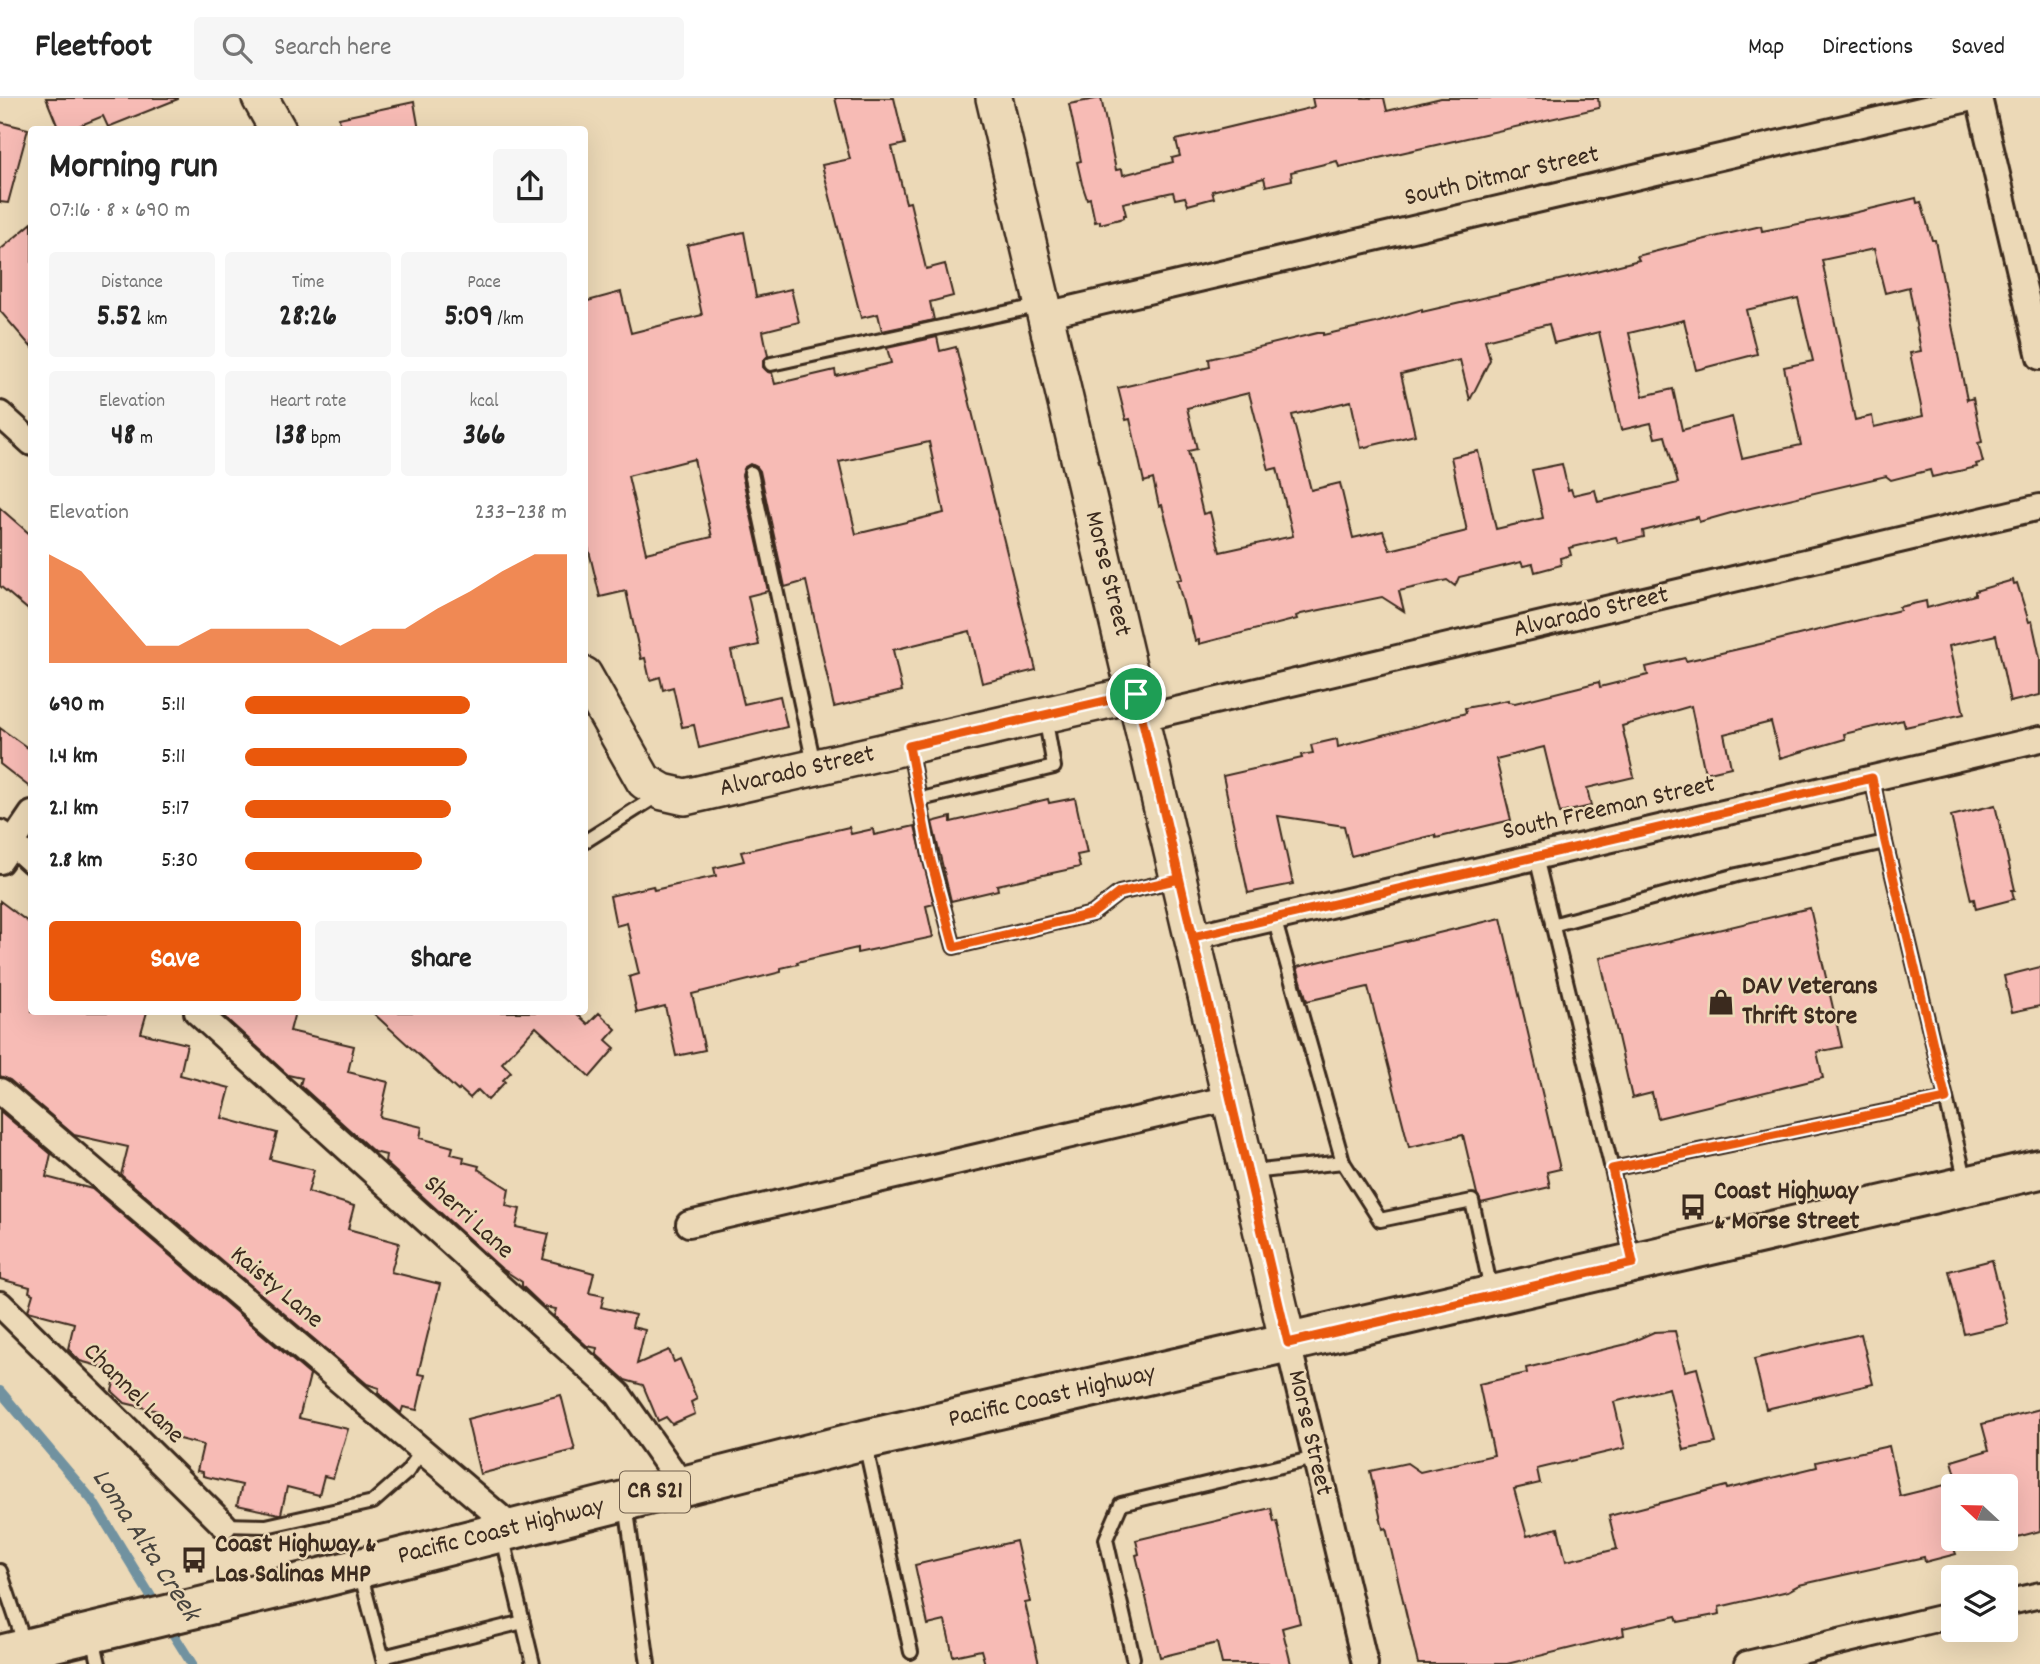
<!DOCTYPE html>
<meta charset="utf-8">
<style>
:root{--surface:#fff;--page:#f6f6f6;--text:#222;--muted:#767676;--line:#e0e0e0;--accent:#ea580c}
body{margin:0;font-family:Dekko,sans-serif;background:var(--page);color:var(--text);height:100vh;display:flex;flex-direction:column;font-size:26px;white-space:nowrap}
*{box-sizing:border-box;margin:0}
p{font-size:23px;color:var(--muted)}
.icon{flex:none;width:38px;height:38px;fill:none;stroke:currentColor;stroke-width:2;stroke-linecap:round;stroke-linejoin:round}
.map{position:relative;flex:1;overflow:hidden}
.side{position:absolute;left:28px;top:28px;width:560px;height:889px;display:flex;flex-direction:column;background:var(--surface);border-radius:7px;box-shadow:0 7px 28px #0002}
.side>*{flex:none}
.needle{width:46px;rotate:292deg}
.buttons{position:absolute;left:1941px;top:1376px;display:grid;gap:14px}
.buttons a{display:grid;place-items:center;width:77px;height:77px;border-radius:7px;background:var(--surface);box-shadow:0 7px 28px #0002;font-size:35px}
.pin{position:absolute;display:grid;place-items:center;width:60px;height:60px;color:#fff;margin:-30px;border:4px solid #fff;border-radius:50%;box-shadow:0 2px 7px #0007}
.round{display:grid;place-items:center;flex:none;width:74px;height:74px;border-radius:7px;background:var(--page)}
.overview{display:flex;align-items:center;justify-content:space-between;height:119px;padding:0 21px}
h1{font-size:38px;font-weight:800;line-height:52px}
.figures{display:grid;grid-template-columns:repeat(3,1fr);gap:10px;height:119px;padding:7px 21px}
.figures div{display:grid;align-content:center;border-radius:7px;background:var(--page);text-align:center}
.figures b{font-size:30px;font-weight:800}
.figures small{font-size:19px;font-weight:400}
.figures p{font-size:19px}
.chart{height:196px;padding:14px 21px}
.chart p{display:flex;justify-content:space-between}
.chart svg{width:100%;height:126px;margin-top:7px;fill:var(--accent);opacity:.7}
.cta{display:flex;gap:14px;margin-top:auto;padding:14px 21px}
.cta a{flex:1;height:80px;border-radius:7px;background:var(--accent);color:#fff;font-size:28px;font-weight:800;line-height:80px;text-align:center}
.cta a+a{background:var(--page);color:var(--text)}
ul{padding:0 21px;list-style:none;font-size:23px}
li{display:grid;grid-template-columns:112px 84px 1fr;align-items:center;height:52px}
li i{height:18px;border-radius:9px;background:var(--accent)}
header{display:flex;align-items:center;gap:42px;box-sizing:border-box;height:98px;padding:0 35px;background:var(--surface);border-bottom:2px solid var(--line)}
header strong{font-size:33px}
nav{display:flex;gap:38px;margin-inline-start:auto;font-size:24px}
.search{width:490px;height:63px;background:var(--page);display:flex;align-items:center;gap:18px;box-sizing:border-box;padding:0 24px;border-radius:7px;color:var(--muted);font-size:26px}
.map>svg:first-child{display:block}
.lines{fill:none;stroke-linecap:round;stroke-linejoin:round}
.stream{stroke:#7192a0;stroke-width:10}
.building{fill:#f7bbb5;stroke:#3b2a1e;stroke-width:2;fill-rule:evenodd}
.lane-casing{stroke:#3b2a1e;stroke-width:18}
.street-casing{stroke:#3b2a1e;stroke-width:30}
.secondary-casing{stroke:#3b2a1e;stroke-width:40}
.primary-casing{stroke:#3b2a1e;stroke-width:44}
.lane{stroke:#ecd9b7;stroke-width:12}
.street{stroke:#ecd9b7;stroke-width:24}
.secondary{stroke:#ecd9b7;stroke-width:35}
.primary{stroke:#ecd9b7;stroke-width:38}
.route-casing{stroke:#fff;stroke-width:14}
.route{stroke:#ea580c;stroke-width:9}
.labels{text-anchor:middle;dominant-baseline:central;stroke-width:5;stroke-linejoin:round;paint-order:stroke}
.shield{fill:#ecd9b7;stroke:#705e4c;stroke-width:2}
.shield-label{font-size:24px;font-weight:bold;fill:#3b2a1e}
.street-label{font-size:26px;fill:#3b2a1e;stroke:#ecd9b7}
.poi-label{font-size:26px;font-weight:bold;fill:#3b2a1e;stroke:#ecd9b7;text-anchor:start}
.water-label{font-size:28px;font-style:italic;fill:#48443e;stroke:#ecd9b7}
</style>
<header>
<strong>Fleetfoot</strong>
<div class="search"><svg class="icon" aria-label="search" viewBox="0 0 24 24"><circle cx="10" cy="10" r="6"/><path d="M15 15l6 6"/></svg>Search here</div>
<nav><a>Map</a><a>Directions</a><a>Saved</a></nav>
</header>
<div class="map">
<svg width="2040" height="1566" viewBox="0 0 2040 1566">
<rect width="100%" height="100%" fill="#ecd9b7"/>
<filter id="ink" filterUnits="userSpaceOnUse"><feTurbulence type="fractalNoise" baseFrequency=".0143" numOctaves="2"/><feDisplacementMap in="SourceGraphic" scale="14" xChannelSelector="R" yChannelSelector="G"/><feConvolveMatrix kernelMatrix="1 2 1 2 8 2 1 2 1" color-interpolation-filters="sRGB"/></filter>
<g filter="url(#ink)">
<g class="lines">
<g class="stream">
<polyline points="0,1293 92,1402 158,1510"/>
<polyline points="167,1526 192,1566"/>
</g>
</g>
<g class="building">
<polygon points="46,0 178,0 178,1 108,29 103,18 69,32 59,32"/>
<polygon points="835,0 894,0 905,46 892,49 906,105 910,104 926,171 945,166 953,198 930,204 934,222 882,233 878,216 861,220 822,67 850,61"/>
<polygon points="1101,0 1116,72 1122,71 1123,77 1173,64 1172,60 1180,58 1176,42 1314,9 1312,0 1384,0 1387,13 1441,0 1598,0 1599,10 1339,69 1337,63 1291,74 1292,82 1266,88 1264,80 1212,93 1214,100 1188,107 1185,99 1175,101 1173,94 1123,105 1126,117 1124,117 1124,120 1100,126 1100,123 1095,124 1090,100 1087,101 1082,86 1077,64 1081,63 1069,6"/>
<polygon points="414,4 419,32 341,32 339,20"/>
<polygon points="0,24 28,31 8,105 0,104"/>
<path d="M1916,100L1917,105L1921,104L1932,142H1935L1967,302L1973,300L1982,344L1978,345L1983,364L1976,366L1977,369L1932,379L1930,372L1891,382L1886,378L1738,413L1699,424L1698,419L1643,433L1644,439L1618,445L1616,439L1569,450L1571,457L1560,460L1561,467L1535,474L1533,466L1523,468L1521,464L1459,479L1455,488L1447,482L1399,493L1404,513L1382,499L1301,516L1296,518L1297,521L1199,546V542L1195,543L1189,519L1187,520L1177,482L1182,481L1162,407L1159,408L1153,381L1144,384L1130,321L1126,322L1118,290L1210,269L1209,261L1317,235H1323V237L1376,225L1422,211V214L1572,179L1639,162L1637,158L1710,140L1761,128L1762,133L1845,117ZM1874,151L1885,195L1909,189L1921,253L1910,255L1923,318L1874,329L1872,318L1855,322L1822,162ZM1798,200L1813,263L1784,269L1801,347L1742,360L1732,319L1682,332L1673,291L1643,298L1629,235L1684,222L1696,272L1757,256L1746,212ZM1549,226L1554,245L1599,234L1621,332L1651,325L1655,340L1665,338L1678,385L1598,404L1595,392L1573,397L1571,391L1568,392L1562,366L1532,372L1543,420L1496,431L1478,353L1451,359L1467,433L1390,452L1383,433L1353,440L1340,385L1311,392L1292,317L1351,303L1361,350L1415,337L1401,276L1460,262L1470,302L1490,262L1485,242ZM1249,295L1269,372L1277,370L1293,438L1220,454L1210,414L1203,416L1188,353L1197,351L1187,310Z"/>
<polygon points="32,125 32,250 0,213 0,152"/>
<path d="M744,134L756,199L791,191L799,224L763,233L768,258L763,263V269L768,274L772,275L775,286L835,272L836,278L891,265L887,250L937,239L940,253L956,249L1036,572L982,585L970,533L893,552L902,593L834,609L806,483L785,489L760,373L757,369L750,366L745,369L742,377L768,493L748,498L759,547L731,553L744,606L780,598L787,629L699,650L694,627L682,629L673,589L663,592L660,579L650,582L645,560L641,561L626,493L600,499L584,432V204L621,194L631,235L702,217L687,147ZM929,344L944,415L856,436L839,364ZM694,361L712,439L646,455L628,378Z"/>
<polygon points="0,410 32,438 32,515 0,488"/>
<polygon points="2013,482 2014,486 2017,485 2029,524 2032,523 2040,560 2040,597 2010,604 1996,537 1949,548 1964,616 1905,629 1903,622 1844,636 1845,641 1780,660 1771,624 1724,636 1731,669 1705,675 1691,608 1622,628 1634,679 1587,690 1591,708 1560,715 1544,649 1496,661 1511,722 1436,740 1435,737 1351,758 1344,728 1278,718 1293,786 1248,795 1223,678 1302,660 1301,657 1313,655 1311,647 1337,641 1338,649 1466,615 1465,610 1508,602 1508,604 1515,605 1599,584 1600,589 1648,577 1646,569 1685,560 1686,563 1778,542 1900,512 1899,509 1926,503 1927,510 1975,497 1975,493"/>
<polygon points="0,630 32,653 32,691 0,666"/>
<polygon points="1075,700 1087,755 1077,757 1080,769 997,787 998,792 951,803 932,724 951,719 951,724 1048,701 1049,705"/>
<polygon points="1995,707 2015,792 2012,792 2014,801 1976,811 1974,801 1971,802 1951,718"/>
<polygon points="915,728 934,806 926,808 933,839 857,855 857,850 797,864 798,866 781,870 781,874 692,896 705,952 676,958 665,908 637,915 629,879 639,876 627,825 616,828 610,798 653,788 654,792 716,778 714,770 744,763 741,754 849,729 851,736 873,731 874,737"/>
<polygon points="0,803 32,827 32,914 147,914 141,935 187,946 180,977 230,990 222,1020 277,1035 270,1061 314,1072 308,1094 354,1108 348,1131 399,1145 391,1174 440,1186 418,1276 425,1277 417,1312 403,1309 401,1315 378,1295 379,1290 367,1286 121,1077 128,1049 74,1037 10,982 0,978"/>
<polygon points="1810,810 1842,949 1817,954 1823,980 1658,1020 1652,995 1632,1000 1600,860"/>
<polygon points="1501,820 1560,1071 1547,1074 1550,1089 1481,1105 1477,1096 1463,1037 1409,1049 1368,889 1307,903 1297,869"/>
<polygon points="2040,869 2040,908 2012,914 2004,878"/>
<polygon points="219,914 295,914 290,933 354,948 348,974 388,984 380,1019 422,1029 420,1040 453,1049 451,1056 464,1059 463,1064 479,1068 478,1071 509,1091 506,1108 520,1111 516,1129 549,1136 543,1161 594,1175 589,1195 604,1198 601,1209 635,1217 632,1229 645,1232 637,1266 669,1252 674,1264 680,1261 697,1301 691,1304 695,1316 672,1326 666,1319 658,1323 643,1287 625,1282 596,1256 597,1250 587,1248 554,1218 556,1211 544,1209 522,1188 522,1184 501,1170 385,1064 386,1057 374,1054 300,987 302,980 288,977"/>
<polygon points="372,914 575,914 588,926 599,915 616,931 606,942 615,950 590,979 536,929 502,965 511,974 503,982 505,984 488,1002 478,992 470,1000 460,991 458,993"/>
<polygon points="0,1013 51,1056 46,1079 92,1091 310,1277 299,1320 348,1331 333,1380 324,1378 319,1397 287,1389 281,1416 279,1416 237,1407 242,1387 203,1378 203,1374 197,1373 203,1347 163,1337 165,1330 155,1327 158,1313 125,1305 112,1293 117,1273 80,1263 68,1251 74,1225 28,1213 33,1196 29,1194 30,1189 0,1181"/>
<polygon points="1992,1162 2008,1226 1964,1236 1949,1173"/>
<polygon points="1675,1233 1685,1273 1697,1270 1716,1345 1684,1352 1669,1290 1614,1304 1625,1350 1537,1371 1540,1385 1514,1391 1527,1438 1558,1430 1566,1463 1617,1451 1609,1418 1726,1388 1727,1391 1817,1369 1816,1364 1889,1348 1900,1398 1953,1385 1953,1448 1956,1456 1925,1464 1924,1459 1799,1487 1788,1493 1719,1509 1720,1516 1678,1524 1676,1518 1623,1530 1624,1537 1507,1566 1418,1566 1386,1430 1383,1431 1370,1373 1407,1365 1420,1374 1494,1357 1479,1286 1527,1275 1526,1270 1627,1246 1654,1234"/>
<polygon points="1861,1236 1873,1286 1766,1311 1754,1261"/>
<polygon points="561,1297 575,1352 480,1376 467,1321"/>
<polygon points="2040,1311 2040,1433 2006,1442 2006,1388 1959,1388 1952,1363 1989,1352 1982,1326"/>
<polygon points="1271,1410 1274,1424 1277,1423 1300,1525 1282,1530 1291,1566 1222,1566 1217,1545 1160,1559 1136,1457 1139,1456 1136,1442"/>
<polygon points="1016,1443 1030,1504 1025,1505 1039,1566 985,1566 981,1552 953,1558 945,1523 928,1527 915,1467"/>
</g>
<g class="lines">
<g class="lane-casing">
<g id="lane">
<polyline points="771,266 1042,207"/>
<polyline points="751,375 814,666"/>
<polyline points="909,648 931,763 954,849 1092,816 1119,795 1176,782"/>
<polyline points="1872,680 1885,744"/>
<polyline points="921,701 1054,669 1045,618"/>
<polyline points="584,744 660,696"/>
<polyline points="1536,759 1612,1071 1946,1001"/>
<polyline points="1274,820 1343,1064 1380,1122 1472,1103 1491,1192"/>
<polyline points="1552,827 1737,777 1885,744 1966,1084"/>
<polyline points="1612,1071 1632,1161"/>
<polyline points="1252,1074 1343,1064"/>
<polyline points="865,1345 911,1554"/>
<polyline points="626,1406 648,1566"/>
<polyline points="224,1427 266,1428 373,1404 407,1374 422,1353"/>
<polyline points="502,1437 533,1566"/>
<polyline points="0,1473 25,1547"/>
<polyline points="360,1474 384,1565"/>
<polyline points="93,1539 99,1566"/>
<polyline points="383,1559 523,1524"/>
<polyline points="1133,1560 1106,1441 1121,1406 1315,1360"/>
</g>
</g>
<g class="street-casing">
<g id="street">
<polyline points="1979,0 2040,259"/>
<polyline points="1045,217 1972,0"/>
<polyline points="0,316 32,345"/>
<polyline points="1142,620 2040,409"/>
<polyline points="1,735 32,763"/>
<polyline points="0,763 32,716"/>
<polyline points="1193,839 2040,641"/>
<polyline points="197,914 618,1296 682,1387"/>
<polyline points="0,993 514,1431"/>
<polyline points="689,1126 1230,1000"/>
<polyline points="0,1206 224,1427"/>
<polyline points="1288,1245 1365,1566"/>
<polyline points="2006,1505 2040,1497"/>
<polyline points="1747,1566 1953,1517"/>
</g>
</g>
<g class="secondary-casing">
<g id="secondary">
<polyline points="260,0 278,32"/>
<polyline points="994,0 1288,1245"/>
<polyline points="584,577 644,683 663,694 685,699 1136,596"/>
</g>
</g>
<g class="primary-casing">
<polyline id="primary" points="0,1557 305,1484 864,1342 2040,1071"/>
</g>
<use href="#lane" class="lane"/>
<use href="#street" class="street"/>
<use href="#secondary" class="secondary"/>
<use href="#primary" class="primary"/>
</g>
</g>
<g class="lines" filter="url(#ink)">
<g class="route-casing">
<polyline id="route" points="1136,596 909,648 931,763 954,849 1092,816 1119,795 1179,781 1288,1245 1633,1165 1612,1071 1946,1001 1885,744 1872,680 1193,839 1142,620 1136,596"/>
</g>
<use href="#route" class="route"/>
</g>
<defs>
<g id="shop-bare" transform="scale(2.1)"><path d="M-5-2.5h2.3a2.7 3.5 0 0 1 5.4 0H5L5.5 6h-11ZM-1.5-2.5h3a1.5 2.3 0 0 0-3 0Z" fill="#3b2a1e" stroke="#ecd9b7" stroke-width="2.5" paint-order="stroke"/></g>
<g id="bus-bare" transform="scale(2.1)"><path d="M-5-6H5V4H4V6H2V4H-2V6H-4V4H-5ZM-3.5-4V0h7V-4ZM-3.5 1.2v1.5H-2V1.2ZM2 1.2v1.5H3.5V1.2Z" fill="#3b2a1e" stroke="#ecd9b7" stroke-width="2.5" paint-order="stroke"/></g>
</defs>
<g fill-rule="evenodd">
<use href="#shop-bare" x="1721" y="904"/>
<use href="#bus-bare" x="1693" y="1109"/>
<use href="#bus-bare" x="194" y="1462"/>
</g>
<g class="labels">
<rect class="shield" x="620" y="1373.5" width="70" height="41" rx="5"/>
<g class="shield-label">
<text x="655" y="1394">CR S21</text>
</g>
<g class="street-label">
<text transform="translate(1502 79) rotate(-13)">South Ditmar Street</text>
<text transform="translate(1107 476) rotate(76)">Morse Street</text>
<text transform="translate(1591 515) rotate(-13)">Alvarado Street</text>
<text transform="translate(797 674) rotate(-13)">Alvarado Street</text>
<text transform="translate(1609 711) rotate(-13)">South Freeman Street</text>
<text transform="translate(468 1120) rotate(42)">Sherri Lane</text>
<text transform="translate(276 1190) rotate(40)">Kaisty Lane</text>
<text transform="translate(133 1296) rotate(45)">Channel Lane</text>
<text transform="translate(1052 1299) rotate(-13)">Pacific Coast Highway</text>
<text transform="translate(1309 1335) rotate(77)">Morse Street</text>
<text transform="translate(501 1434) rotate(-14)">Pacific Coast Highway</text>
</g>
<g class="poi-label">
<text x="1742" y="889">DAV Veterans<tspan x="1742" dy="30">Thrift Store</tspan></text>
<text x="1714" y="1094">Coast Highway<tspan x="1714" dy="30">&amp; Morse Street</tspan></text>
<text x="215" y="1447">Coast Highway &amp;<tspan x="215" dy="30">Las Salinas MHP</tspan></text>
</g>
<g class="water-label">
<text transform="translate(144 1448) rotate(57)">Loma Alta Creek</text>
</g>
</g>
</svg>
<div class="buttons">
<a><svg class="needle" viewBox="-14 -14 28 28"><path d="M0-13l5 13h-10z" fill="#e53935"/><path d="M0 13l5-13h-10z" fill="#767676"/></svg></a>
<a><svg class="icon" aria-label="layers" viewBox="0 0 24 24"><path d="M12 4l9 5-9 5-9-5zM3 14l9 5 9-5"/></svg></a>
</div>
<div class="pin" style="left:1136px;top:596px;background:#1e9e55"><svg class="icon" aria-label="arrive" viewBox="0 0 24 24"><path d="M6 21V4h12l-3 4 3 4H6"/></svg></div>
<section class="side">
<div class="overview"><div><h1>Morning run</h1><p>07:16 · 8 × 690 m</p></div><a class="round"><svg class="icon" aria-label="share" viewBox="0 0 24 24"><path d="M12 15V3M7 8l5-5 5 5M5 13v7h14v-7"/></svg></a></div>
<div class="figures">
<div><p>Distance</p><b>5.52<small> km</small></b></div>
<div><p>Time</p><b>28:26</b></div>
<div><p>Pace</p><b>5:09<small> /km</small></b></div>
</div>
<div class="figures">
<div><p>Elevation</p><b>48<small> m</small></b></div>
<div><p>Heart rate</p><b>138<small> bpm</small></b></div>
<div><p>kcal</p><b>366</b></div>
</div>
<div class="chart"><p><span>Elevation</span>233–238 m</p>
<svg viewBox="0 0 160 44" preserveAspectRatio="none"><path d="M0 44V6L10 12L20 25L30 38L40 38L50 32L60 32L70 32L80 32L90 38L100 32L110 32L120 25L130 19L140 12L150 6L160 6V44z"/></svg>
</div>
<ul>
<li><b>690 m</b>5:11<i style="width:70%"></i></li>
<li><b>1.4 km</b>5:11<i style="width:69%"></i></li>
<li><b>2.1 km</b>5:17<i style="width:64%"></i></li>
<li><b>2.8 km</b>5:30<i style="width:55%"></i></li>
</ul>
<div class="cta"><a>Save</a><a>Share</a></div>
</section>
</div>
